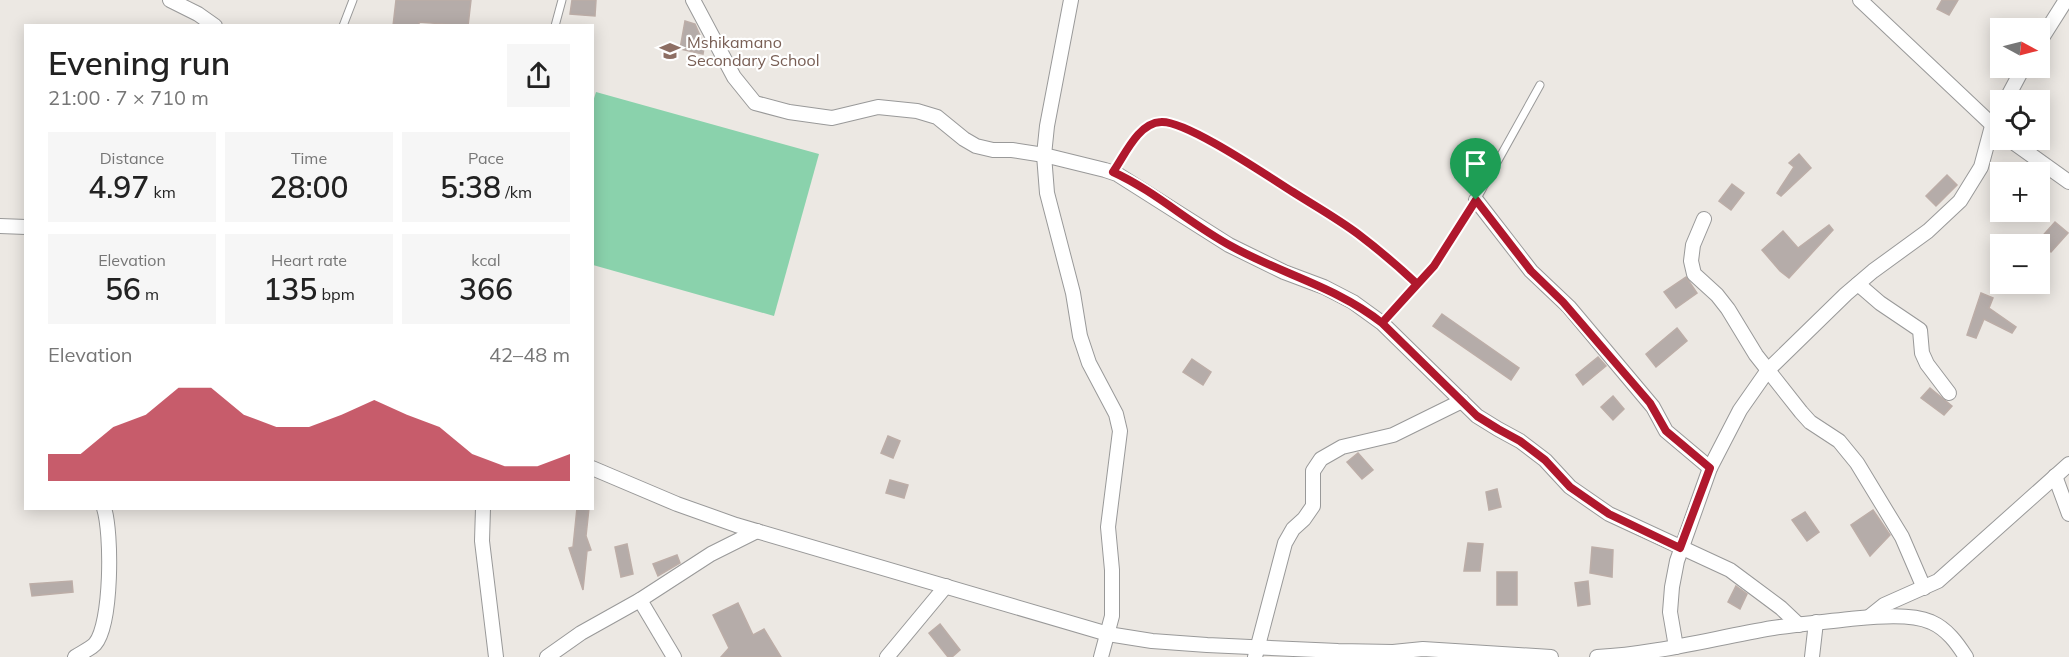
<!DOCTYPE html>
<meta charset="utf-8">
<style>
:root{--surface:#fff;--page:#f6f6f6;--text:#222;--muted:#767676;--accent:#b0182d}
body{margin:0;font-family:Mulish,sans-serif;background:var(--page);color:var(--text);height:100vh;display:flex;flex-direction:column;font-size:22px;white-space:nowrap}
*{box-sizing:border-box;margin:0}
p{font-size:20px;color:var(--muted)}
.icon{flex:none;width:33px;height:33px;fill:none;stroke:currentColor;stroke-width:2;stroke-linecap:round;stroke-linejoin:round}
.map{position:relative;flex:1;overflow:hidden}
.panel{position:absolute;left:24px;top:24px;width:570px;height:486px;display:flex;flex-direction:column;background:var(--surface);border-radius:0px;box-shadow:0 3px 15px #0003}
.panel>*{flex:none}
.needle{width:39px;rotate:97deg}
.controls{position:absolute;left:1990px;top:18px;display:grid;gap:12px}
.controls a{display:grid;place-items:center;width:60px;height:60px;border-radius:0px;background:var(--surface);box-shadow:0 3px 15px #0003;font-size:30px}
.pin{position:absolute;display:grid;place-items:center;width:51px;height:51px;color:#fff;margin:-62px -26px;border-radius:50% 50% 50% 0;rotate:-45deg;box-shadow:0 0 6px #0007}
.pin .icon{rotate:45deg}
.round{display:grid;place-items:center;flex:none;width:63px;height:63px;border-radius:0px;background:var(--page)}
.overview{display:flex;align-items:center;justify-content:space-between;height:102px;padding:0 24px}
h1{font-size:33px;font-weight:600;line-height:45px}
.stats{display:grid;grid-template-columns:repeat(3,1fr);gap:9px;height:102px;padding:6px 24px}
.stats div{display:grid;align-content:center;border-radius:0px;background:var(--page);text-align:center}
.stats b{font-size:30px;font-weight:600}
.stats small{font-size:16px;font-weight:400}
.stats p{font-size:16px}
.chart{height:168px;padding:12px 24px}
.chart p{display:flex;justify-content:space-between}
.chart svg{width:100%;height:108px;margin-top:6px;fill:var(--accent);opacity:.7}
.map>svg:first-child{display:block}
.pitch{fill:#8ad2ac}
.building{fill:#b5aca9;stroke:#bcada7;stroke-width:1.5}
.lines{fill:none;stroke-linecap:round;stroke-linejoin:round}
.lane-casing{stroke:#999;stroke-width:9}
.street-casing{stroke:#999;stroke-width:16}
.lane{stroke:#fff;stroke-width:7}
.street{stroke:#fff;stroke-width:14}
.route-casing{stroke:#fff;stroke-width:12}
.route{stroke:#b0182d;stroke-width:8}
.labels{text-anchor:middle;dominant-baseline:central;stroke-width:4.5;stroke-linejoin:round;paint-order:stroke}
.education-label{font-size:16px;fill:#785e54;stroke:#fff;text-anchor:start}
</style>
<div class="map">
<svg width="2069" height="657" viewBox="0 0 2069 657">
<rect width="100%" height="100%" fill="#ece8e3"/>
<polygon class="pitch" points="596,92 819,154 774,316 593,265 592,105"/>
<g class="building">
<polygon points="396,0 471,0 468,26 419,22 419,26 393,26"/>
<polygon points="572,0 596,0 595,16 570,14"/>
<polygon points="1942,0 1958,0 1949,15 1937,9"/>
<polygon points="685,21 695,24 702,40 705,42 703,54 680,49"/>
<polygon points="1799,154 1811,168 1781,196 1777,193 1794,167 1789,163"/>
<polygon points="1947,175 1957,185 1936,206 1926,196"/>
<polygon points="1732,184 1744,193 1731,210 1719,201"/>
<polygon points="2055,222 2068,233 2051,252 2038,241"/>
<polygon points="1829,225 1833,230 1789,278 1780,271 1762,250 1783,231 1798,248"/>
<polygon points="1686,277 1697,293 1676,308 1664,292"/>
<polygon points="1981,293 1993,298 1989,308 2016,327 2012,333 1984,319 1976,338 1967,335"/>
<polygon points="1442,314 1519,368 1511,380 1433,326"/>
<polygon points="1677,328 1687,341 1656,367 1646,354"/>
<polygon points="1598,357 1606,366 1583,385 1576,375"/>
<polygon points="1192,359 1211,372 1203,385 1183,372"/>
<polygon points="1930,388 1952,406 1944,415 1921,398"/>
<polygon points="1613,396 1624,409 1613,420 1601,407"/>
<polygon points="888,436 900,441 893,458 881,453"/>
<polygon points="1358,453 1373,470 1362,479 1347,462"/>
<polygon points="890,480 908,485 904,498 886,493"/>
<polygon points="1497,489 1501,507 1489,510 1486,492"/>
<polygon points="577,508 589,508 586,536 591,550 587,551 583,590 569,548 573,547"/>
<polygon points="1873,510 1890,535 1870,556 1851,525"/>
<polygon points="1805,512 1819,532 1807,541 1792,520"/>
<polygon points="1468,543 1483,544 1480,571 1464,571"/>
<polygon points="627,544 633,574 621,577 615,547"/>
<polygon points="1592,547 1613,550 1612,577 1590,573"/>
<polygon points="677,555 680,563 658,576 653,564"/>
<rect x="1497" y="572" width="20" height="33"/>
<polygon points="72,581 73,592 32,596 30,584"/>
<polygon points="1588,581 1590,604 1578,606 1575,583"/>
<polygon points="1736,586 1747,594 1740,609 1728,602"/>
<polygon points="738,603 753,635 764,629 781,657 721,657 729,648 713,615"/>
<polygon points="940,624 960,650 952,657 948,657 929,633"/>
</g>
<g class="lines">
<g class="lane-casing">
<g id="lane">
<polyline points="343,26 353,0"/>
<polyline points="555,26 562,0"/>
<path d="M1113,172C1125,155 1138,123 1161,122C1186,120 1269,177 1293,192C1315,206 1338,219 1358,234C1379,250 1399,267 1417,284"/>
<polyline points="1382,323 1434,266 1476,200 1540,85"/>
</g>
</g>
<g class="street-casing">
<g id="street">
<polyline points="170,0 198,14 215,26"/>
<polyline points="693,0 734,77 755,103 789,112 832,118 878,107 917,111 937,117 964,139 976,146 993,150 1012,150 1044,155 1105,170 1117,174 1229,245 1284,272 1324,287 1353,302 1382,323 1477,416 1498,429 1520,441 1545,460 1570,487 1609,514 1730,570 1781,608 1799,625"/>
<polyline points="1071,0 1047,126 1044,155 1047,193 1073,293 1080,336 1089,363 1116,414 1120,431 1108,527 1112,570 1112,616 1101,657"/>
<polyline points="1860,0 2001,133"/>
<polyline points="2040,41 2066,0"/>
<polyline points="2006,100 2023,68"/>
<polyline points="2010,140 2069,182"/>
<polyline points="1476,200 1531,271 1569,307 1653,407 1666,431 1710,468"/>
<polyline points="1704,219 1693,245 1691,261 1694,274 1717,295 1728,309 1756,355 1801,412 1810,422 1839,441 1857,463 1902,537 1924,588"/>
<polyline points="0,226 26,227"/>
<polyline points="1858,284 1880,303 1920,330 1922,353 1927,364 1949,393"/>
<polyline points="592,468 677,504 736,525 1108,634 1152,641 1207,645 1338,651 1393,652 1423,649 1551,657"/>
<polyline points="2055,476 2069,514"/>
<polyline points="483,508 482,541 496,657"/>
<polyline points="640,600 674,657"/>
<polyline points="1869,617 1884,605 1938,581 2069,464"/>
<polyline points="1676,647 1670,612 1672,587 1677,561 1710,468 1740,410 1768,370 1846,294 1873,271 1928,231 1960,201 1981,167 1992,126 2001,109"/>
<path d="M75,657C81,653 90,649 95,644C112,624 112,533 104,508"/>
<polyline points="547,657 581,633 640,600 711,554 757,531"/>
<polyline points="887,657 946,586"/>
<polyline points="1255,657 1285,543 1293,529 1304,519 1313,506 1313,471 1321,459 1342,447 1393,435 1462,401"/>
<path d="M1597,657C1656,654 1714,638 1773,628C1798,624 1824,622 1850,619C1873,617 1909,613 1931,622C1947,629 1957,643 1966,657"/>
<polyline points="1812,657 1816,622"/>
</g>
</g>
<use href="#lane" class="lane"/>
<use href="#street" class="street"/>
</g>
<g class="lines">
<g class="route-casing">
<path id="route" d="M1476,200L1434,266L1382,323C1337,287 1281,274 1231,246C1190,224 1155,191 1113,172C1125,155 1138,123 1161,122C1186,120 1269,177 1293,192C1315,206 1338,219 1358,234C1379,250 1399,267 1417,284L1382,323L1477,416L1498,429L1520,441L1545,460L1570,487L1609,514L1680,548L1710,468L1666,431L1650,403L1563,302L1531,271L1476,200"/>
</g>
<use href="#route" class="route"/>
</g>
<defs>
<g id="school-bare" transform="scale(1.62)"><path d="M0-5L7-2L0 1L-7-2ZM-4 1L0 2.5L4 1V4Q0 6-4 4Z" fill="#8d6e63" stroke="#fff" stroke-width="2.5" paint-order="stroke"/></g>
</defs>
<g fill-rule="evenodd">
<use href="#school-bare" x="670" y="51"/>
</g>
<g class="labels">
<g class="education-label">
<text x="687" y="42">Mshikamano<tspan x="687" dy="18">Secondary School</tspan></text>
</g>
</g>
</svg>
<div class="controls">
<a><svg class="needle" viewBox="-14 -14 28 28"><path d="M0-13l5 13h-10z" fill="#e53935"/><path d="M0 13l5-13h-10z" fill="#767676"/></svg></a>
<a><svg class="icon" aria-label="locate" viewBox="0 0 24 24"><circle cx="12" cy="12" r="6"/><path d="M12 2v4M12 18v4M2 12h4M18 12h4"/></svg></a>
<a>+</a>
<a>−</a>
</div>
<div class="pin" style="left:1476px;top:200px;background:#1e9e55"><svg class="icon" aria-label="arrive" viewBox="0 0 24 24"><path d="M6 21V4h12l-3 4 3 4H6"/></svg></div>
<section class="panel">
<div class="overview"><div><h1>Evening run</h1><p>21:00 · 7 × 710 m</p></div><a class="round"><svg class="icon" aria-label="share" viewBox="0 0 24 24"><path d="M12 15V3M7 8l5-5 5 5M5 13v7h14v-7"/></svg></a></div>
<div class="stats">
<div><p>Distance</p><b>4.97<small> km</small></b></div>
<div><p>Time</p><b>28:00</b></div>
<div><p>Pace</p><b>5:38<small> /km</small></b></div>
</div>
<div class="stats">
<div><p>Elevation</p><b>56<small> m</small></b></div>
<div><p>Heart rate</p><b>135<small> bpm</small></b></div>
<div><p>kcal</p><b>366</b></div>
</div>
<div class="chart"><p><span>Elevation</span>42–48 m</p>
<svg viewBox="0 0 160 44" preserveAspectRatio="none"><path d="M0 44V33L10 33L20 22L30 17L40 6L50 6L60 17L70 22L80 22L90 17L100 11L110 17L120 22L130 33L140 38L150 38L160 33V44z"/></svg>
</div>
</section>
</div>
